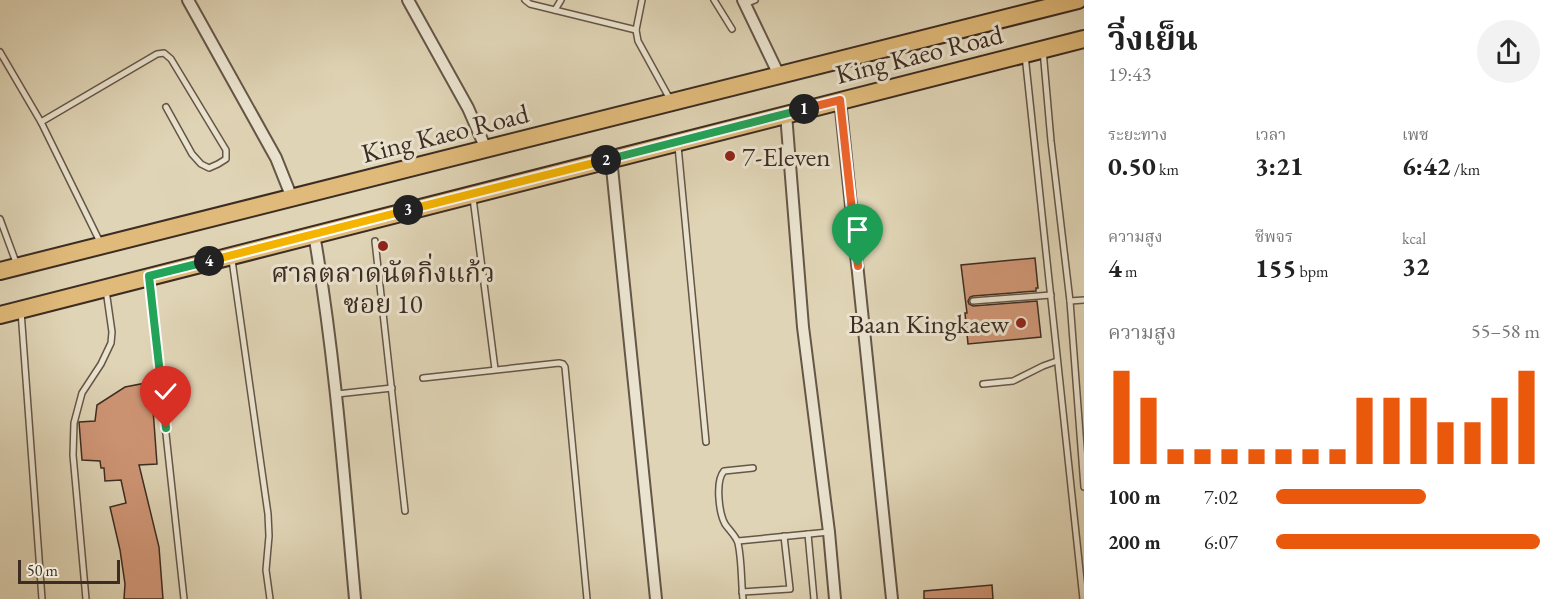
<!DOCTYPE html>
<html lang="th">
<meta charset="utf-8">
<style>
:root{--surface:#fff;--page:#f2f2f2;--text:#222;--muted:#767676;--accent:#ea580c}
body{margin:0;font-family:"EB Garamond","Noto Serif Thai",serif;background:var(--page);color:var(--text);height:100vh;display:flex;flex-direction:column;font-size:22px;white-space:nowrap}
*{box-sizing:border-box;margin:0}
p{font-size:20px;color:var(--muted)}
.icon{flex:none;width:33px;height:33px;fill:none;stroke:currentColor;stroke-width:2;stroke-linecap:round;stroke-linejoin:round}
.map{position:relative;flex:1;overflow:hidden}
.details{display:flex;flex-direction:column;background:var(--surface);width:480px}
.details>*{flex:none}
.scale{position:absolute;left:18px;bottom:15px;width:102px;box-sizing:border-box;padding-left:6px;border:3px solid #3c2c22;border-top:0;font-size:16px;line-height:21px;white-space:nowrap;color:#3c2c22;-webkit-text-stroke:4px #eae3cf;paint-order:stroke}
.pin{position:absolute;display:grid;place-items:center;width:51px;height:51px;color:#fff;margin:-62px -26px;border-radius:50% 50% 50% 0;rotate:-45deg;box-shadow:0 0 6px #0007}
.pin .icon{rotate:45deg}
.km{position:absolute;width:30px;height:30px;margin:-15px;border-radius:50%;background:#222;color:#fff;font-size:16px;line-height:30px;text-align:center}
.round{display:grid;place-items:center;flex:none;width:63px;height:63px;border-radius:32px;background:var(--page)}
.summary{display:flex;align-items:center;justify-content:space-between;height:102px;padding:0 24px}
h1{font-size:33px;font-weight:700;line-height:45px}
.figures{display:grid;grid-template-columns:repeat(3,1fr);gap:9px;height:102px;padding:6px 24px}
.figures div{display:grid;align-content:center}
.figures b{font-size:26px;font-weight:700}
.figures small{font-size:16px;font-weight:400}
.figures p{font-size:16px}
.chart{height:168px;padding:12px 24px}
.chart p{display:flex;justify-content:space-between}
.chart svg{width:100%;height:108px;margin-top:6px;stroke:var(--accent);stroke-width:6}
ul{padding:0 24px;list-style:none;font-size:20px}
li{display:grid;grid-template-columns:96px 72px 1fr;align-items:center;height:45px}
li i{height:15px;border-radius:8px;background:var(--accent)}
main{display:flex;flex:1;min-height:0}
.map>svg:first-child{display:block}
.building{fill:#d09676;stroke:#3c2c22;stroke-width:1.5}
.lines{fill:none;stroke-linecap:round;stroke-linejoin:round}
.service-casing{stroke:#655647;stroke-width:8}
.minor-casing{stroke:#655647;stroke-width:14}
.primary-casing{stroke:#3c2c22;stroke-width:20}
.service{stroke:#eae3cf;stroke-width:5}
.minor{stroke:#eae3cf;stroke-width:10}
.primary{stroke:#e0ba7a;stroke-width:16}
.split-1-casing{stroke:#fff;stroke-width:12}
.split-2-casing{stroke:#fff;stroke-width:12}
.split-3-casing{stroke:#fff;stroke-width:12}
.split-4-casing{stroke:#fff;stroke-width:12}
.split-5-casing{stroke:#fff;stroke-width:12}
.split-1{stroke:#f0652b;stroke-width:8}
.split-2{stroke:#22a559;stroke-width:8}
.split-3{stroke:#f5b400;stroke-width:8}
.split-4{stroke:#f5b400;stroke-width:8}
.split-5{stroke:#22a559;stroke-width:8}
.poi-dot{fill:#8f2418;stroke:#eae3cf;stroke-width:2}
.labels{text-anchor:middle;dominant-baseline:central;stroke-width:6;stroke-linejoin:round;paint-order:stroke}
.street-label{font-size:27px;fill:#3c2c22;stroke:#eae3cf}
.poi-label{font-size:27px;fill:#3c2c22;stroke:#eae3cf;text-anchor:start}
</style>
<main>
<div class="map">
<svg width="1084" height="599" viewBox="0 0 1084 599">
<rect width="100%" height="100%" fill="#dfd4b5"/>
<filter id="stains"><feTurbulence type="fractalNoise" baseFrequency=".00333" numOctaves="4"/><feColorMatrix values="0 0 0 0 .2 0 0 0 0 .09 0 0 0 0 .02 0 0 0 .5 -.17"/></filter>
<radialGradient id="worn" r=".72"><stop offset=".6" stop-color="#630" stop-opacity="0"/><stop offset="1" stop-color="#630" stop-opacity=".3"/></radialGradient>
<g class="building">
<polygon points="1035,258 1038,288 1036,288 1036,291 973,296 970,297 968,301 969,304 973,306 1037,301 1041,337 968,344 965,313 967,313 961,265"/>
<polygon points="151,382 157,464 139,465 159,547 163,599 124,599 125,584 120,550 110,507 126,503 121,480 105,481 104,468 101,468 100,461 82,460 79,422 95,421 97,405 125,387"/>
<polygon points="992,585 993,599 924,599 924,591"/>
</g>
<g class="lines">
<g class="service-casing">
<g id="service">
<polyline points="525,0 530,4 636,30"/>
<polyline points="642,0 636,30 638,41 671,101"/>
<polyline points="714,0 732,29"/>
<polyline points="745,4 755,0"/>
<polyline points="555,10 561,0"/>
<polyline points="1043,50 1051,141 1070,301 1084,487"/>
<polyline points="0,52 41,122"/>
<polyline points="1025,55 1083,599"/>
<polyline points="678,146 706,442"/>
<polyline points="473,198 495,369"/>
<polyline points="0,219 17,265"/>
<polyline points="375,241 405,511"/>
<polyline points="101,244 41,122 157,54 164,53 171,59 226,150 226,159 218,164 209,168 201,164 192,154 166,107"/>
<polyline points="232,260 268,514 269,536 266,570 270,599"/>
<polyline points="149,278 184,599"/>
<polyline points="973,301 1051,295"/>
<polyline points="1070,301 1084,300"/>
<polyline points="21,311 42,599"/>
<polyline points="423,378 559,363 563,364 565,367 587,599"/>
<polyline points="983,384 1013,381 1043,366 1057,361"/>
<polyline points="337,394 392,388"/>
<polyline points="808,534 814,599"/>
<polyline points="738,541 829,532"/>
<polyline points="742,592 790,589 784,536"/>
<polyline points="86,599 73,455 74,423 82,393 101,364 111,343 112,332 106,290"/>
<path d="M743,599C741,581 742,561 738,543C736,536 729,530 725,524C719,513 715,481 724,471L753,468"/>
</g>
</g>
<g class="minor-casing">
<g id="minor">
<polyline points="188,0 276,158 292,198"/>
<polyline points="408,0 468,108 486,149"/>
<polyline points="743,0 779,75"/>
<polyline points="840,100 892,599"/>
<polyline points="786,114 803,327 829,532 835,599"/>
<polyline points="611,158 656,599"/>
<path d="M314,234C335,355 344,477 355,599"/>
</g>
</g>
<g class="primary-casing">
<g id="primary">
<polyline points="0,271 1078,0"/>
<polyline points="0,315 1084,39"/>
</g>
</g>
<use href="#service" class="service"/>
<use href="#minor" class="minor"/>
<use href="#primary" class="primary"/>
</g>
<g class="lines">
<g class="split-1-casing">
<polyline id="split-1" points="804,109 840,100 858,266"/>
</g>
<g class="split-2-casing">
<polyline id="split-2" points="606,160 804,109"/>
</g>
<g class="split-3-casing">
<polyline id="split-3" points="408,210 606,160"/>
</g>
<g class="split-4-casing">
<polyline id="split-4" points="209,261 408,210"/>
</g>
<g class="split-5-casing">
<polyline id="split-5" points="166,428 149,276 209,261"/>
</g>
<use href="#split-1" class="split-1"/>
<use href="#split-2" class="split-2"/>
<use href="#split-3" class="split-3"/>
<use href="#split-4" class="split-4"/>
<use href="#split-5" class="split-5"/>
</g>
<g class="poi-dot">
<circle cx="730" cy="156" r="6"/>
<circle cx="383" cy="246" r="6"/>
<circle cx="1021" cy="323" r="6"/>
</g>
<g class="labels">
<g class="street-label">
<text transform="translate(919 54) rotate(-14)">King Kaeo Road</text>
<text transform="translate(445 133) rotate(-14)">King Kaeo Road</text>
</g>
<g class="poi-label">
<text x="742" y="156">7-Eleven</text>
<text x="383" y="272" text-anchor="middle">ศาลตลาดนัดกิ่งแก้ว<tspan x="383" dy="31">ซอย 10</tspan></text>
<text x="1009" y="323" text-anchor="end">Baan Kingkaew</text>
</g>
</g>
<rect width="100%" height="100%" filter="url(#stains)"/>
<rect width="100%" height="100%" fill="url(#worn)"/>
</svg>
<div class="scale">50 m</div>
<div class="pin" style="left:858px;top:266px;background:#1e9e55"><svg class="icon" aria-label="arrive" viewBox="0 0 24 24"><path d="M6 21V4h12l-3 4 3 4H6"/></svg></div>
<div class="pin" style="left:166px;top:428px;background:#d93025"><svg class="icon" aria-label="check" viewBox="0 0 24 24"><path d="M5 12l5 5 9-10"/></svg></div>
<b class="km" style="left:804px;top:109px">1</b>
<b class="km" style="left:606px;top:160px">2</b>
<b class="km" style="left:408px;top:210px">3</b>
<b class="km" style="left:209px;top:261px">4</b>
</div>
<section class="details">
<div class="summary"><div><h1>วิ่งเย็น</h1><p>19:43</p></div><a class="round"><svg class="icon" aria-label="share" viewBox="0 0 24 24"><path d="M12 15V3M7 8l5-5 5 5M5 13v7h14v-7"/></svg></a></div>
<div class="figures">
<div><p>ระยะทาง</p><b>0.50<small> km</small></b></div>
<div><p>เวลา</p><b>3:21</b></div>
<div><p>เพซ</p><b>6:42<small> /km</small></b></div>
</div>
<div class="figures">
<div><p>ความสูง</p><b>4<small> m</small></b></div>
<div><p>ชีพจร</p><b>155<small> bpm</small></b></div>
<div><p>kcal</p><b>32</b></div>
</div>
<div class="chart"><p><span>ความสูง</span>55–58 m</p>
<svg viewBox="0 0 160 44" preserveAspectRatio="none"><path d="M5 44V6M15 44V17M25 44V38M35 44V38M45 44V38M55 44V38M65 44V38M75 44V38M85 44V38M95 44V17M105 44V17M115 44V17M125 44V27M135 44V27M145 44V17M155 44V6"/></svg>
</div>
<ul>
<li><b>100 m</b>7:02<i style="width:57%"></i></li>
<li><b>200 m</b>6:07<i style="width:100%"></i></li>
</ul>
</section>
</main>
